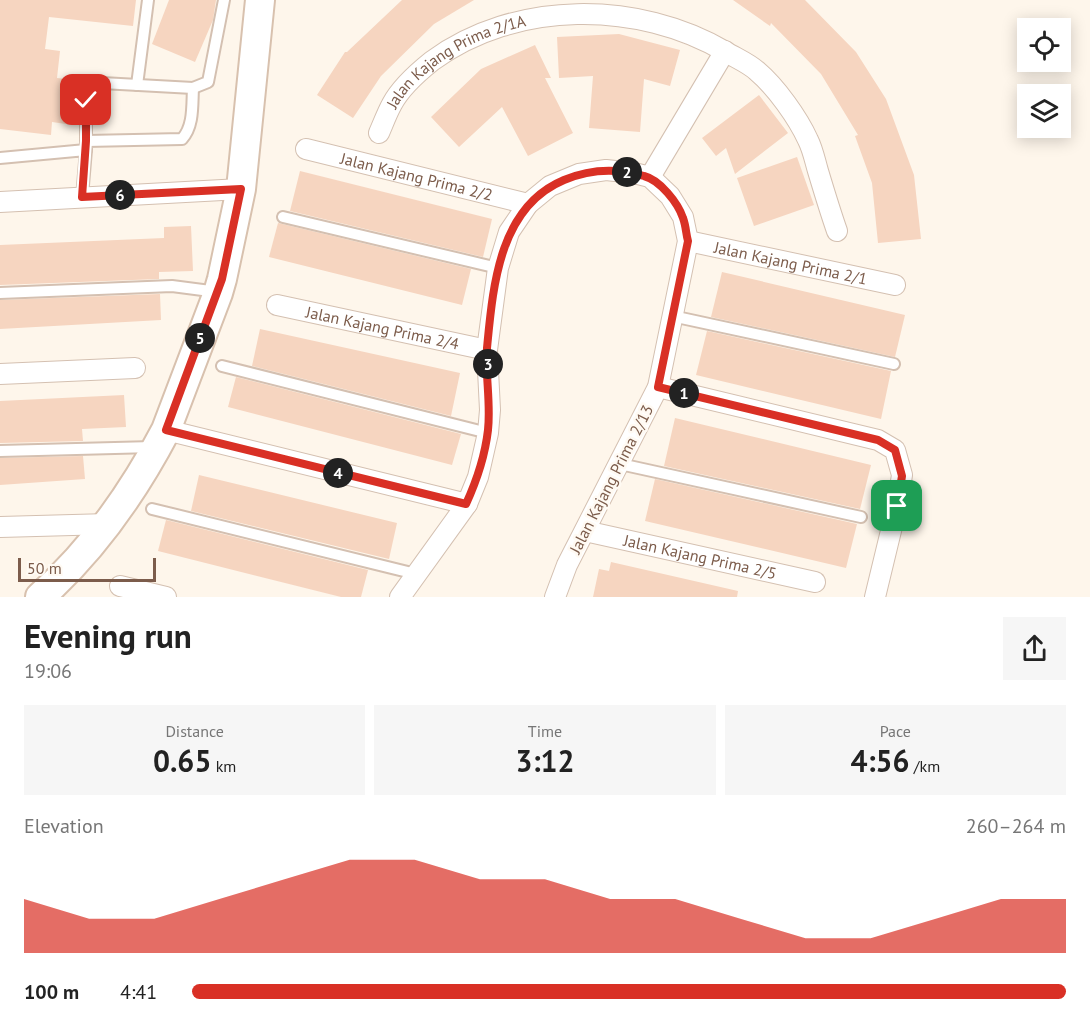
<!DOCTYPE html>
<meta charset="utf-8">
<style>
:root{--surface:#fff;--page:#f6f6f6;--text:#222;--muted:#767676;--accent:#d93025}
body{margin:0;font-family:"PT Sans",sans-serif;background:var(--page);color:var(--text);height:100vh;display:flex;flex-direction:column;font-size:22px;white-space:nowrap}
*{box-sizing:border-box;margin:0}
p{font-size:20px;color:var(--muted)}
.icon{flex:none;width:33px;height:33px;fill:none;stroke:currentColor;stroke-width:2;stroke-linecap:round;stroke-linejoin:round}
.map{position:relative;height:597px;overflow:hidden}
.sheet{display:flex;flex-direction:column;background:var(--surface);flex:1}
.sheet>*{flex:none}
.controls{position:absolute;left:1017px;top:18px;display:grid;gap:12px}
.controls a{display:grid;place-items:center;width:54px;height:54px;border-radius:0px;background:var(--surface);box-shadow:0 3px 15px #0003;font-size:30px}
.scale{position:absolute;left:18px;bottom:15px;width:138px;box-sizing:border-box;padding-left:6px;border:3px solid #7c5c4b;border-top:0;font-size:16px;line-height:21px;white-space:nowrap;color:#7c5c4b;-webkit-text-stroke:4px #fffaf3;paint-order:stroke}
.pin{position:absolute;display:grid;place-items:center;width:51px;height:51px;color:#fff;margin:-26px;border-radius:12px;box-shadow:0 3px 9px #0006}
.km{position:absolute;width:30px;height:30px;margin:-15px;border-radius:50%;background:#222;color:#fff;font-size:16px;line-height:30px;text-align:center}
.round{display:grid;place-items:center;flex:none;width:63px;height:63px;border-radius:0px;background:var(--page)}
.headline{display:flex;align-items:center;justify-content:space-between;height:102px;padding:0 24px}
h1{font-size:33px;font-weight:600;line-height:45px}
.metrics{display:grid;grid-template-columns:repeat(3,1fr);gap:9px;height:102px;padding:6px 24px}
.metrics div{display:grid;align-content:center;border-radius:0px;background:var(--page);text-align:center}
.metrics b{font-size:30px;font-weight:600}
.metrics small{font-size:16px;font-weight:400}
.metrics p{font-size:16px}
.chart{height:168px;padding:12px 24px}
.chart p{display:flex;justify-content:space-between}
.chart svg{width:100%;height:108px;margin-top:6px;fill:var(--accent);opacity:.7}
ul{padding:0 24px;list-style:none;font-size:20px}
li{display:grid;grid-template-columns:96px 72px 1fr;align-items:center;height:45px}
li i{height:15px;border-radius:8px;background:var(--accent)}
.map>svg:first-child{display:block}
.building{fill:#f6d5c0}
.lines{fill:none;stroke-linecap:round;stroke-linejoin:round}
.lane-casing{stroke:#d4c0b1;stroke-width:14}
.street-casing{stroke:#d4c0b1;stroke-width:22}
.secondary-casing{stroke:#d8c1ae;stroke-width:32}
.lane{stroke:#fff;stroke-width:10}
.street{stroke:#fff;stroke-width:20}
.secondary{stroke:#fff;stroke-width:28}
.route-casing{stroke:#fff;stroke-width:12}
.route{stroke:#d93025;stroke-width:8}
.labels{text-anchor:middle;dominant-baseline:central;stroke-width:5;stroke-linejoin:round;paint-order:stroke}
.street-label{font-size:16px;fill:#7c5c4b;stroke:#fffaf3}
</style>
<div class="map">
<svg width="1090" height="597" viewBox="0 0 1090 597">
<rect width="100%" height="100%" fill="#fef6eb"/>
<g class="building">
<polygon points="0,0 136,0 133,26 49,17 45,49 60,51 57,78 78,80 73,125 52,122 51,135 0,129"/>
<polygon points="169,0 216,0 213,20 195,62 152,44"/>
<polygon points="402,0 474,0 434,24 381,76 353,118 317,95 345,52 347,52"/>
<polygon points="733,0 805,0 856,52 886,99 914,175 921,239 878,243 872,183 855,136 858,135 821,74 771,23 770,26"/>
<polygon points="619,34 680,50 670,86 644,79 640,132 589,128 593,76 559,78 557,37"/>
<polygon points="535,45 551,78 545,78 573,133 528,156 502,107 459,147 431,117 481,69"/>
<polygon points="759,95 788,133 735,174 726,148 716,156 702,138"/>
<polygon points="797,157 814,205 754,226 737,178"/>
<polygon points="300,171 492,219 483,257 290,211"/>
<polygon points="278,223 471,269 462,305 269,257"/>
<polygon points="191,226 193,271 159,272 159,279 0,285 0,245 164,238 164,227"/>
<polygon points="722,272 905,315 895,357 711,317"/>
<polygon points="160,294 161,320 0,329 0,300"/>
<polygon points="260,329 460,373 451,416 252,366"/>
<polygon points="707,331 891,371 881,419 696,375"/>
<polygon points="236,377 461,434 452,465 228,407"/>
<polygon points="124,395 126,427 82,429 83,441 0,443 0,401"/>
<polygon points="675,418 871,465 860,509 664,466"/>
<polygon points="83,456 85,479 0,485 0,458"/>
<polygon points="199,475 397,523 389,559 191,511"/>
<polygon points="655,479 857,524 846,568 645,521"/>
<polygon points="166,520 368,570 361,597 341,597 158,551"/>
<polygon points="611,562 738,591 737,597 593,597 599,569 609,571"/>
</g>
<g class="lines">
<g class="lane-casing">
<g id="lane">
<polyline points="137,85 148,0"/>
<polyline points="86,141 86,100 88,90 102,83 193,88 208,82 224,0"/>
<path d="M86,150V141L182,139C194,126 192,105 193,88"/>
<polyline points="0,158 86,150 82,197"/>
<polyline points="283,217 498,268"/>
<polyline points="0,293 172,286 218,292"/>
<polyline points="672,316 894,364"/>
<polyline points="222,366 488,433"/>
<polyline points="0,451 153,447"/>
<polyline points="620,464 861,517"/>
<polyline points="152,509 416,574"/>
</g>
</g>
<g class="street-casing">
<g id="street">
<path id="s1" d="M379,133C383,124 387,113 392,104C401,87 417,73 432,61C515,0 638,0 726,52C736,58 748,63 757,71C776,87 798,118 808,140C813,150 815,161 818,171C824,191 830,211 837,231"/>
<path id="s2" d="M306,149L528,204"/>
<polyline points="650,177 725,51"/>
<polyline points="0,202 241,189"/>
<path id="s3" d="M688,241L895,285"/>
<path id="s4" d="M277,305L487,350"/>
<polyline points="0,374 135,368"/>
<polyline points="658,387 878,440 895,450 902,475 897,506 875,597"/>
<polyline points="166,430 467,504"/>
<polyline points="0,527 109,524"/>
<path id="s5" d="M585,531L815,582"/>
<polyline points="120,586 166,597"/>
<polyline points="400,597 467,504 478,477 488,433 490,410 487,350 498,268 509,232 528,204 550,186 579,174 606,170 634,173 650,177 670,196 683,217 688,241 658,387 567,565 555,597"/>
</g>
</g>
<g class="secondary-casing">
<path id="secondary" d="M40,597C93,550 133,493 166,430L218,293L222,279L241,189L260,0"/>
</g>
<use href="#lane" class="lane"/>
<use href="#street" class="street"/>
<use href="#secondary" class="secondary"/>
</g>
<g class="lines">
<g class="route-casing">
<path id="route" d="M86,100V141L82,197L241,189L222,279L166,430L466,504C477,480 485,456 488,430C491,403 485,375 487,348C493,286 499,207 564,180C590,169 617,168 644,176C660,180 678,203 683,218C686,226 686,234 688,241L658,387L878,440L895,450L902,476L897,506"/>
</g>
<use href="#route" class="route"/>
</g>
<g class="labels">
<g class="street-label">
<text stroke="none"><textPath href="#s1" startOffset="111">Jalan Kajang Prima 2/1A</textPath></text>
<text stroke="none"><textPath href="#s2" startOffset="114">Jalan Kajang Prima 2/2</textPath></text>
<text stroke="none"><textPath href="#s3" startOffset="105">Jalan Kajang Prima 2/1</textPath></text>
<text stroke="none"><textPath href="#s4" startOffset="108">Jalan Kajang Prima 2/4</textPath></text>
<text transform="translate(611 479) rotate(-63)">Jalan Kajang Prima 2/13</text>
<text stroke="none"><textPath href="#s5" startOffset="118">Jalan Kajang Prima 2/5</textPath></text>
</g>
</g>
</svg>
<div class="controls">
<a><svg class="icon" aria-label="locate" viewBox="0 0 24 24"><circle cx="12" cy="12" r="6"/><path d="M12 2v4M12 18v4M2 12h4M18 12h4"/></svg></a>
<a><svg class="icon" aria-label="layers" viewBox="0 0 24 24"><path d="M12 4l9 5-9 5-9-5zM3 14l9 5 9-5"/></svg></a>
</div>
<div class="scale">50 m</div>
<div class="pin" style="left:897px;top:506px;background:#1e9e55"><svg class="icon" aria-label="arrive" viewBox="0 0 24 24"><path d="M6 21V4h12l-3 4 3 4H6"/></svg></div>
<div class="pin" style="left:86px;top:100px;background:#d93025"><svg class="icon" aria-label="check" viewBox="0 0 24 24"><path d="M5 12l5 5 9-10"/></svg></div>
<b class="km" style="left:684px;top:393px">1</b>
<b class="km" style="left:627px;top:172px">2</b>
<b class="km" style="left:488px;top:364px">3</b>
<b class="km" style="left:338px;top:473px">4</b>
<b class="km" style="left:200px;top:338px">5</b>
<b class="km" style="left:120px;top:195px">6</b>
</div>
<section class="sheet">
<div class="headline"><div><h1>Evening run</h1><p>19:06</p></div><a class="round"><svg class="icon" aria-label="share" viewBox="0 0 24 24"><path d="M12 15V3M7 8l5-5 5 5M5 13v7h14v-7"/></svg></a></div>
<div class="metrics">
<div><p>Distance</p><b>0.65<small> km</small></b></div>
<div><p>Time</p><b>3:12</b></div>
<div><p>Pace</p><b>4:56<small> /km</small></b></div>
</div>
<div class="chart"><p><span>Elevation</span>260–264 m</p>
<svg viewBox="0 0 160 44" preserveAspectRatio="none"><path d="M0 44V22L10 30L20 30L30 22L40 14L50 6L60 6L70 14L80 14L90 22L100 22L110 30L120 38L130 38L140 30L150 22L160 22V44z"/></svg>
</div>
<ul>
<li><b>100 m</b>4:41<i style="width:100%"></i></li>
</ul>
</section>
